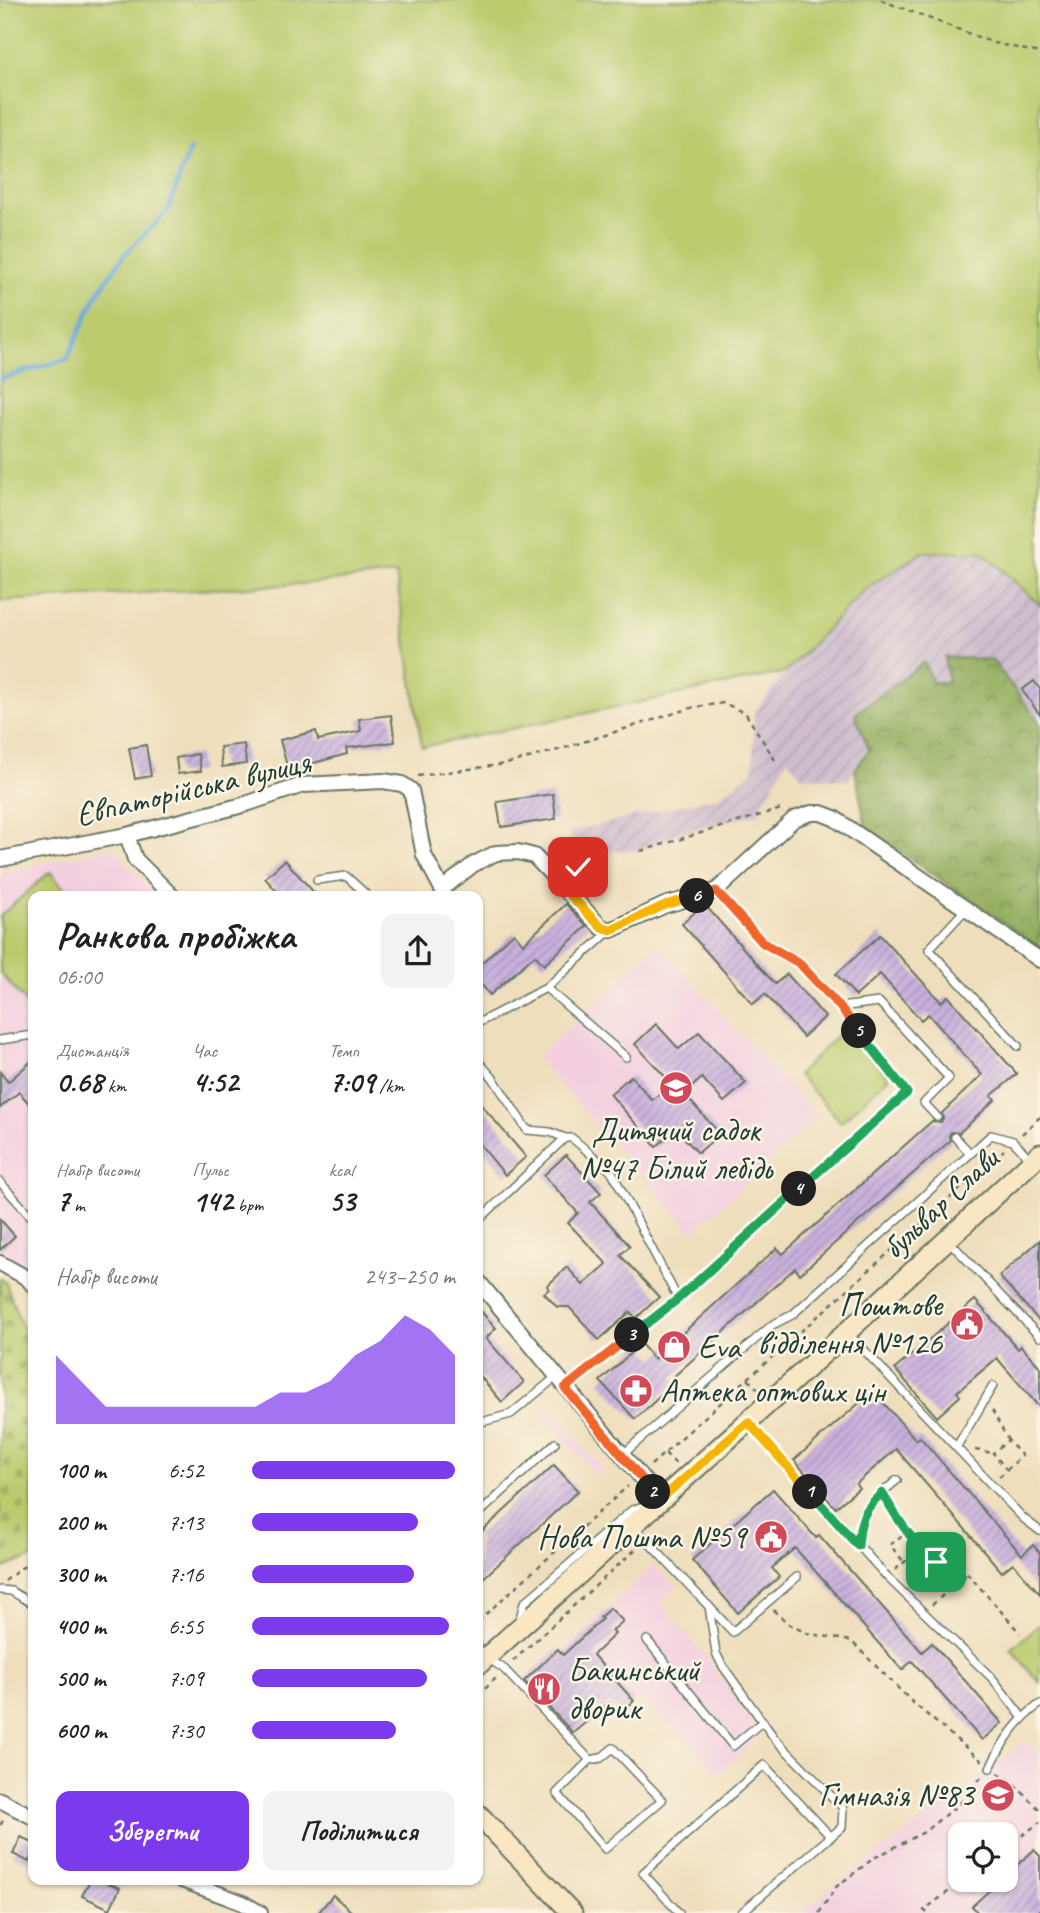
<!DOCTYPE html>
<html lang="uk">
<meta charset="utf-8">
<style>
:root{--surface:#fff;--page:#f2f2f2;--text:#222;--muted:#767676;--accent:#7c3aed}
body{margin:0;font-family:Caveat,sans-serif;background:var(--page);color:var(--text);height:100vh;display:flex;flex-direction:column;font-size:26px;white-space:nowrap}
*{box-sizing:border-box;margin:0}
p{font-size:23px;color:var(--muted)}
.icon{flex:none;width:38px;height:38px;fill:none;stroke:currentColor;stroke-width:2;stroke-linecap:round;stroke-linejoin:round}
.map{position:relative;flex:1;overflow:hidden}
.sheet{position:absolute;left:28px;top:891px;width:455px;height:994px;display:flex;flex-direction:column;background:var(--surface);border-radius:14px;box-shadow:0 2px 5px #0004}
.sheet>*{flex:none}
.controls{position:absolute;left:948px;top:1822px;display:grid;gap:14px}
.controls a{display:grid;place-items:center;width:70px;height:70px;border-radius:14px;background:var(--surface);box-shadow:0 2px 5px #0004;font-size:35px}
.pin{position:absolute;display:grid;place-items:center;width:60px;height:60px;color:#fff;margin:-30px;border-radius:14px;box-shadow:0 4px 10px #0006}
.km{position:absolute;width:35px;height:35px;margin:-18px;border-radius:50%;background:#222;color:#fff;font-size:19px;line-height:35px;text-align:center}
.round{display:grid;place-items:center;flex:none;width:74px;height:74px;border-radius:14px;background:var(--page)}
.head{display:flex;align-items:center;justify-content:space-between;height:119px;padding:0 28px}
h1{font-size:38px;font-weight:600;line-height:52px}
.figures{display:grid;grid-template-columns:repeat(3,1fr);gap:10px;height:119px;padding:7px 28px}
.figures div{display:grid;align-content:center}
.figures b{font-size:30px;font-weight:600}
.figures small{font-size:19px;font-weight:400}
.figures p{font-size:19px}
.chart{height:196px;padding:14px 28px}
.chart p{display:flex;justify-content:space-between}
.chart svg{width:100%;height:126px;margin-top:7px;fill:var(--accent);opacity:.7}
.button{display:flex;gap:14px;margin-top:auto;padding:14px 28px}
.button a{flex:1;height:80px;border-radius:14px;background:var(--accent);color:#fff;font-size:28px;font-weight:600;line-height:80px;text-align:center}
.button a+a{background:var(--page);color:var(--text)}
ul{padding:0 28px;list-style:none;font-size:23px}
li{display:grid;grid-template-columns:112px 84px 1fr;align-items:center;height:52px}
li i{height:18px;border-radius:9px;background:var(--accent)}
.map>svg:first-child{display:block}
.built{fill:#f3cfdf;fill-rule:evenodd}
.industrial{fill:url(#industrial-furrows)}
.green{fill:#bbcb6e;stroke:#6d8451;stroke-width:2}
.forest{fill:url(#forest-crowns);stroke:#5a764a;stroke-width:2}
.cemetery{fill:url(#cemetery-stones);stroke:#6d8451;stroke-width:2}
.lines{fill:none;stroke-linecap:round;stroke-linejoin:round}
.stream{stroke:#66a7d9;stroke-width:4.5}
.building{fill:url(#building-hatch)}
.lane-casing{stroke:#687564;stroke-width:10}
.street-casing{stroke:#687564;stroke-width:18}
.secondary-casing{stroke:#687564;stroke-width:23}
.path{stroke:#687564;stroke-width:2.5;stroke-dasharray:5 5;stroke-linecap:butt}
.lane{stroke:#fff;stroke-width:7}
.street{stroke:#fff;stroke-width:14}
.secondary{stroke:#f9e7c3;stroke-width:19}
.split-1-casing{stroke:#fff;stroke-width:14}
.split-2-casing{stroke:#fff;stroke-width:14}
.split-3-casing{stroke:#fff;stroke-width:14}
.split-4-casing{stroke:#fff;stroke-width:14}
.split-5-casing{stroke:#fff;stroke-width:14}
.split-6-casing{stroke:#fff;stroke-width:14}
.split-7-casing{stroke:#fff;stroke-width:14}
.split-1{stroke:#22a559;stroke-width:9}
.split-2{stroke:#f5b400;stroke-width:9}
.split-3{stroke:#f0652b;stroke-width:9}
.split-4{stroke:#22a559;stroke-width:9}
.split-5{stroke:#22a559;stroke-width:9}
.split-6{stroke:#f0652b;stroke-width:9}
.split-7{stroke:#f5b400;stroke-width:9}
.labels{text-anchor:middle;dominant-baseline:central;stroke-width:5;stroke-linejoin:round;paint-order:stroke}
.street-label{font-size:33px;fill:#1f3d34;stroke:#fcf5e5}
.poi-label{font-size:33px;fill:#1f3d34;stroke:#fcf5e5;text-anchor:end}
</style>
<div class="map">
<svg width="1040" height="1913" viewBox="0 0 1040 1913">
<defs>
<pattern id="industrial-furrows" width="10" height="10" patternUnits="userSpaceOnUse" patternTransform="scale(1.75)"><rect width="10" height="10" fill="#cfbdce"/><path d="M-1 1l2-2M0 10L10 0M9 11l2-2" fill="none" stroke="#b1a3b2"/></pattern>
<pattern id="forest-crowns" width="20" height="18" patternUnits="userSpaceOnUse" patternTransform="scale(1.75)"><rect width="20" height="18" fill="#94af61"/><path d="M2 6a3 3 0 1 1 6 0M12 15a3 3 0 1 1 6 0" fill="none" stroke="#789051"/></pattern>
<pattern id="cemetery-stones" width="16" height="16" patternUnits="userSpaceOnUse" patternTransform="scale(1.75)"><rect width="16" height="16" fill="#bbcb6e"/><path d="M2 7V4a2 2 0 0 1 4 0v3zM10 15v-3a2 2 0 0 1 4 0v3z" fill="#a0af60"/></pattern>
<pattern id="building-hatch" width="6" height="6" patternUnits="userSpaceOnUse" patternTransform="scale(1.75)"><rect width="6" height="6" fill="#cab1de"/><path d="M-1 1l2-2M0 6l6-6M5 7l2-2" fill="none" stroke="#a391b5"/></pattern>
</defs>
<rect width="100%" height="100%" fill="#fcf5e5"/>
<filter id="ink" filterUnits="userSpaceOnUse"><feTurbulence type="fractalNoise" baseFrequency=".0143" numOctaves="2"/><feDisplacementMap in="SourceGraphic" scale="14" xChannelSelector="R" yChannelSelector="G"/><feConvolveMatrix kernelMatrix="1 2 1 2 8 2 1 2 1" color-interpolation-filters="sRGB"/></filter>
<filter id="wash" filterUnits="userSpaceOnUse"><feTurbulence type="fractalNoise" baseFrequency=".00686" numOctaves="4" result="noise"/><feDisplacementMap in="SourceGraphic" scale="28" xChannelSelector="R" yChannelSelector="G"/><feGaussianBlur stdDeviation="1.57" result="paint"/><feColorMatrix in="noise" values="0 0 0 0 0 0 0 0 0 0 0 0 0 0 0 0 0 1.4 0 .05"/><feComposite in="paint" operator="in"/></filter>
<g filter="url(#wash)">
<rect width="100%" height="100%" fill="#efdebc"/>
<g class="built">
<polygon points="113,847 155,896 33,896 33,1268 28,1264 0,1255 0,874"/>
<polygon points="658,945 817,1117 693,1232 536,1058"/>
<polygon points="548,1408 604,1470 597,1476 541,1413"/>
<polygon points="655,1565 676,1588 660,1603 707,1659 751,1721 756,1740 718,1773 671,1724 667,1727 640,1697 620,1715 561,1653"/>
<path d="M1025,1742L1040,1755V1913H799ZM961,1834H1006V1880H961Z"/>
</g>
<polygon class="industrial" points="923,552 983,552 1040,605 1040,723 991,660 945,658 949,682 932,682 925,662 848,780 802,776 787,759 757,814 675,834 640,850 572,853 569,832 721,796 753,771 754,713 786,672 864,590"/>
<g class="green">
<polygon points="0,0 1040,0 1040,605 983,552 923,552 864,590 786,672 422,747 396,574 301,584 0,601"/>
<polygon points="50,872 71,896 33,896 33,1004 28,1005 0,973 0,916"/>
<polygon points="844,1028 889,1077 841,1122 798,1075"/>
<polygon points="1039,1625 1040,1626 1040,1683 1011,1649"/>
</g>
<polygon class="forest" points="945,657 992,660 1040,723 1040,948 866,828 855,770 869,750 855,714 924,662 932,682 948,682"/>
<polygon class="cemetery" points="0,1278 6,1283 33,1358 33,1557 0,1569"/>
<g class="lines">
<polyline class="stream" points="0,379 67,359 96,296 124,255 167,212 190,149"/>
</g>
<g id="blocks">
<g class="building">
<polygon points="1034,681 1040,689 1040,715 1022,690"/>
<polygon points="391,715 395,742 346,748 347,754 288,770 280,740 316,731 318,740 361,731 359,719"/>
<polygon points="244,744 246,764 222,767 220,747"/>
<polygon points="146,745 151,776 135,779 129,748"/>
<polygon points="198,754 201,771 178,774 176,758"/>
<polygon points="553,794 556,819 501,827 497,802"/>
<polygon points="285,860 317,896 281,896 265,878"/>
<polygon points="566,904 587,926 544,965 535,955 490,995 478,981 478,966 514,933 523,944"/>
<polygon points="704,904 775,984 787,974 825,1017 803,1037 765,994 753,1004 682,924"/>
<polygon points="880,935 941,1002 948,996 1017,1074 991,1096 995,1100 959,1133 951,1132 949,1136 950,1141 800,1274 795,1268 672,1378 676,1382 635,1419 600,1381 641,1344 654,1359 777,1248 783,1254 932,1121 941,1122 943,1118 942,1113 982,1075 928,1014 921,1020 880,974 856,996 836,974"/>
<polygon points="656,1024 679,1049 699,1032 746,1083 724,1102 702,1078 684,1094 720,1134 698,1153 676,1129 656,1147 610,1094 631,1076 652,1100 672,1084 635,1044"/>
<polygon points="33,1060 33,1108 19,1092 0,1108 0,1072 8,1082"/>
<polygon points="478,1101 526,1157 505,1175 478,1142"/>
<polygon points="566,1155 601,1193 590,1202 630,1246 620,1255 659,1297 636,1318 630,1312 599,1340 569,1307 557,1307 544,1293 549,1289 547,1286 567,1267 583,1285 607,1264 568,1223 578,1213 544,1175"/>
<polygon points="0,1219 15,1236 0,1250"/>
<polygon points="1040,1240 1040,1322 999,1276"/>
<polygon points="975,1300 1018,1349 1021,1346 1040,1367 1040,1408 997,1358 957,1392 960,1396 937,1417 895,1369"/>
<polygon points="478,1308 496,1328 486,1338 524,1382 502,1402 478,1374"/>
<polygon points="873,1391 916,1440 920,1437 1022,1555 1033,1545 1040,1553 1040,1594 1013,1563 1002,1572 896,1449 856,1484 859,1488 835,1508 794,1460"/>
<polygon points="554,1465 578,1491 478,1583 478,1535"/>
<polygon points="773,1489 816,1538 819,1535 922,1652 932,1643 1002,1723 982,1740 912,1661 902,1670 795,1548 772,1568 779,1577 738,1613 692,1560"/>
<polygon points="610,1608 623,1621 612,1631 615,1634 593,1655 634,1701 619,1714 609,1703 573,1733 524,1681 558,1649 563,1655 602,1619 600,1617"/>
<polygon points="21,1837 33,1843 33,1853 29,1862 13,1854"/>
<polygon points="1034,1850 1040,1856 1040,1913 978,1913 972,1906 1001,1880 1006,1880 1006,1875"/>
<polygon points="90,1880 101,1880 120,1888 110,1909 82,1896"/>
<polygon points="333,1895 353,1913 318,1913"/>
</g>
</g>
</g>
<g filter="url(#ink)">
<use href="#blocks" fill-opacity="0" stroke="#687564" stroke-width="2"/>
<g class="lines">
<g class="lane-casing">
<g id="lane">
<polyline points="317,880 346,876 368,896"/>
<polyline points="716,892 763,943 799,963 840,1007 879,1002 949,1078 924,1103 937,1117"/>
<polyline points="966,909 929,949 1018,1046"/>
<polyline points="546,988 626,1057"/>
<polyline points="478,1023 546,988 611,930"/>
<polyline points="0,1040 33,1035"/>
<polyline points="478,1061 493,1078 527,1130 550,1132 565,1138"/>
<polyline points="955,1137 970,1153"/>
<polyline points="0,1182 33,1219"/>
<polyline points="478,1221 565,1138 572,1138 612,1172 678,1299 566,1387"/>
<polyline points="949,1241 1040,1337"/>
<polyline points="848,1333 1023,1518 1040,1531"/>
<polyline points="478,1423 511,1414 556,1377"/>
<polyline points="749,1423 887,1577 993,1679 1022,1717"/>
<polyline points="957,1446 993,1386"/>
<polyline points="622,1455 772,1325 792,1315 991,1135 1013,1141 1032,1161"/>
<polyline points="478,1504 483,1510 555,1443"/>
<polyline points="633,1526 733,1632 797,1577"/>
<path d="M858,1546C862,1509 870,1503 897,1480"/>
<polyline points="0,1590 11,1591 33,1604"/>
<polyline points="709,1606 716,1653 722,1665 775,1739 843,1808 842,1827 741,1913"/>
<polyline points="519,1622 524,1603 632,1510 646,1505"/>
<polyline points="647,1640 733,1746 763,1721"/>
<polyline points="488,1658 504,1669 590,1760"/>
<polygon points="613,1748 662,1800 605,1849 557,1793 590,1760 601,1758"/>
<path d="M990,1768C1003,1741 1016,1721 1040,1704"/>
<polyline points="679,1913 643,1873 764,1765 831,1837"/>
</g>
</g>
<g class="street-casing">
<g id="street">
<polyline points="127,835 135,859 172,896"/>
<polyline points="0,859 127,835 243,805 303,785 383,781 402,784 411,790 424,855 442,889 474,864 496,853 518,852 534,856 601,927 611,930 665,905 716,891 794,819 811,813 821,813 834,818 1040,960"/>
<polyline points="0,1263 27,1278 33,1285"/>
<polyline points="478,1281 660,1500"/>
<polyline points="0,1800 33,1817"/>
<polyline points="182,1880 243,1903 260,1913"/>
</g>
</g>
<g class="secondary-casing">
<g id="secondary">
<polyline points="478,1665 847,1332 1040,1154"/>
<polyline points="478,1814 572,1913"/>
</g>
</g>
<g class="path">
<polyline points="881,0 994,43 1040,53"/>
<polyline points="418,776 506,764 558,750 694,707 724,703 746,714 775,760"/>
<polyline points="641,851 784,808"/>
<polyline points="573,876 578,867 593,864"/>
<polyline points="1022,1134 1040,1117"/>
<polyline points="686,1292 907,1093 849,1018"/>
<polyline points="748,1379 758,1389"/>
<polyline points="992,1410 1008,1440"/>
<polyline points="975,1450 993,1453"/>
<polyline points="665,1453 677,1465"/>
<polyline points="651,1465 1004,1150"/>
<polyline points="999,1477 1022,1456 1008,1440 993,1453 1006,1469"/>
<polyline points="888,1501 906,1532"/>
<polyline points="920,1549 936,1562 952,1556 1020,1633"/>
<polyline points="895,1570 920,1549 906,1532 890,1545 904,1562"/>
<polyline points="5,1581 21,1568 33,1563"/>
<polyline points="932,1605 967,1574"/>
<polyline points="773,1610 789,1624 806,1633 851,1641 912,1702 982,1761"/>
<polyline points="478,1621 628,1486"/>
<polyline points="513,1661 637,1548"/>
<polyline points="478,1696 498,1676"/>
<polyline points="998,1773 1012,1782 1040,1810"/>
<polyline points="0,1825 5,1818"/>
<polyline points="1006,1848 1040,1822"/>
<polyline points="819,1913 836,1887 874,1858 924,1832 960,1803 983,1775"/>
<polyline points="927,1913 924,1910 964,1880"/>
</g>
<use href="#lane" class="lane"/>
<use href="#street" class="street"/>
<use href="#secondary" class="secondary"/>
</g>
</g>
<g class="lines" filter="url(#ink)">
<g class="split-1-casing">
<path id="split-1" d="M810,1492L858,1546C860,1521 863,1510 882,1493C898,1519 912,1543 936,1562"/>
</g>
<g class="split-2-casing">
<polyline id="split-2" points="653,1492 660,1500 748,1422 810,1492"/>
</g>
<g class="split-3-casing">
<polyline id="split-3" points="632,1335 565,1388 653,1492"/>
</g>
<g class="split-4-casing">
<polyline id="split-4" points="632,1335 678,1299 799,1189"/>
</g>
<g class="split-5-casing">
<polyline id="split-5" points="799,1189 907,1093 859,1031"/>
</g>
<g class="split-6-casing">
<polyline id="split-6" points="697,896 716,891 763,943 799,963 840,1007 859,1031"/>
</g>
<g class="split-7-casing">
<polyline id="split-7" points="578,867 565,890 601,927 611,930 665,905 697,896"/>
</g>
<use href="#split-1" class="split-1"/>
<use href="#split-2" class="split-2"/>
<use href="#split-3" class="split-3"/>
<use href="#split-4" class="split-4"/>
<use href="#split-5" class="split-5"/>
<use href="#split-6" class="split-6"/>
<use href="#split-7" class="split-7"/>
</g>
<defs>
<g id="school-disc" transform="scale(1.75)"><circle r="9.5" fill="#d1495b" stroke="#fcf5e5"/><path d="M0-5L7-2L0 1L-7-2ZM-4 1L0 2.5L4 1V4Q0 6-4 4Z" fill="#fff"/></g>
<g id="civic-disc" transform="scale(1.75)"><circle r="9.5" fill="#d1495b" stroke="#fcf5e5"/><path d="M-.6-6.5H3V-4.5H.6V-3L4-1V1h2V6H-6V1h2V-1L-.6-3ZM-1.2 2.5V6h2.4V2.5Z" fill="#fff"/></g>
<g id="shop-disc" transform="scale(1.75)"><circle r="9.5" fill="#d1495b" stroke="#fcf5e5"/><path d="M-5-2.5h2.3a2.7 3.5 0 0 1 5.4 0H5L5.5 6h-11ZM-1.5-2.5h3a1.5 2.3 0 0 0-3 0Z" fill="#fff"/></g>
<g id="pharmacy-disc" transform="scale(1.75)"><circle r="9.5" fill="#d1495b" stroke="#fcf5e5"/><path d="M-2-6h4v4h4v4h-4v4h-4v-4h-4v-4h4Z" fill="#fff"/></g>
<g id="restaurant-disc" transform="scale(1.75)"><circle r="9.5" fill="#d1495b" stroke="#fcf5e5"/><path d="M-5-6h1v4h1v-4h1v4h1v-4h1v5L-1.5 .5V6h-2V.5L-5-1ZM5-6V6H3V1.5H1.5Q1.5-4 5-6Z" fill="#fff"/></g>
</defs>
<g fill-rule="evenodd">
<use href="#school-disc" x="676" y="1088"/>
<use href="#civic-disc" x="967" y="1324"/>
<use href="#shop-disc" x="674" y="1347"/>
<use href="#pharmacy-disc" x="636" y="1391"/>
<use href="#civic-disc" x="771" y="1537"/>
<use href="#restaurant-disc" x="544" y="1689"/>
<use href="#school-disc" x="998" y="1795"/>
</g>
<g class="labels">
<g class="street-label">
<text transform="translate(193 788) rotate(-13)">Євпаторійська вулиця</text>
<text transform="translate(940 1203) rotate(-43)">бульвар Слави</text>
</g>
<g class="poi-label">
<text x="676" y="1130" text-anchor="middle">Дитячий садок<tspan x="676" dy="38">№47 Білий лебідь</tspan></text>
<text x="942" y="1305">Поштове<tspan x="942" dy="38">відділення №126</tspan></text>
<text x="698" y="1347" text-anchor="start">Eva</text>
<text x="660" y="1391" text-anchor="start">Аптека оптових цін</text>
<text x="746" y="1537">Нова Пошта №59</text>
<text x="568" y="1670" text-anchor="start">Бакинський<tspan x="568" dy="38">дворик</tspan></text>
<text x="974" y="1795">Гімназія №83</text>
</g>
</g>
</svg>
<div class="controls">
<a><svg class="icon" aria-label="locate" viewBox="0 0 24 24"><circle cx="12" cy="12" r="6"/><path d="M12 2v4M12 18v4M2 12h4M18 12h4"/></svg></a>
</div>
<div class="pin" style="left:936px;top:1562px;background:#1e9e55"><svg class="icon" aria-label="arrive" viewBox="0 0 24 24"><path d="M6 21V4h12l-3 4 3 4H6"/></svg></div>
<div class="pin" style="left:578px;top:867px;background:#d93025"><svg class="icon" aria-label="check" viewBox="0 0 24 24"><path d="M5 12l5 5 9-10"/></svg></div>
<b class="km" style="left:810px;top:1492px">1</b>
<b class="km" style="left:653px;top:1492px">2</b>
<b class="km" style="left:632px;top:1335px">3</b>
<b class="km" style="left:799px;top:1189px">4</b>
<b class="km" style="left:859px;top:1031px">5</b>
<b class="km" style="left:697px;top:896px">6</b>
<section class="sheet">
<div class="head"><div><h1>Ранкова пробіжка</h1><p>06:00</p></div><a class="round"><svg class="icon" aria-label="share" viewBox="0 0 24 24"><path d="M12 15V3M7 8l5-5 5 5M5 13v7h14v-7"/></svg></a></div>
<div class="figures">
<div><p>Дистанція</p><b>0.68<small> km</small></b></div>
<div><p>Час</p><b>4:52</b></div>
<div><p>Темп</p><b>7:09<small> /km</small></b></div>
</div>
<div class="figures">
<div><p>Набір висоти</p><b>7<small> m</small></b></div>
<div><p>Пульс</p><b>142<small> bpm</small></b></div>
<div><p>kcal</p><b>53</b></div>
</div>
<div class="chart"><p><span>Набір висоти</span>243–250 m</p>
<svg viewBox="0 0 160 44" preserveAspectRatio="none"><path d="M0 44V20L10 29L20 38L30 38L40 38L50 38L60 38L70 38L80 38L90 33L100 33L110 29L120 20L130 15L140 6L150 11L160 20V44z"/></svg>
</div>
<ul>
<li><b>100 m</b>6:52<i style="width:100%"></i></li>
<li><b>200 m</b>7:13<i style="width:82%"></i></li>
<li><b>300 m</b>7:16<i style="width:80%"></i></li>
<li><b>400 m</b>6:55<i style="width:97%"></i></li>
<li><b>500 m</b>7:09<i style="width:86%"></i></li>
<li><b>600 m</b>7:30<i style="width:71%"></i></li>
</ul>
<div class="button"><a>Зберегти</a><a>Поділитися</a></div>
</section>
</div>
